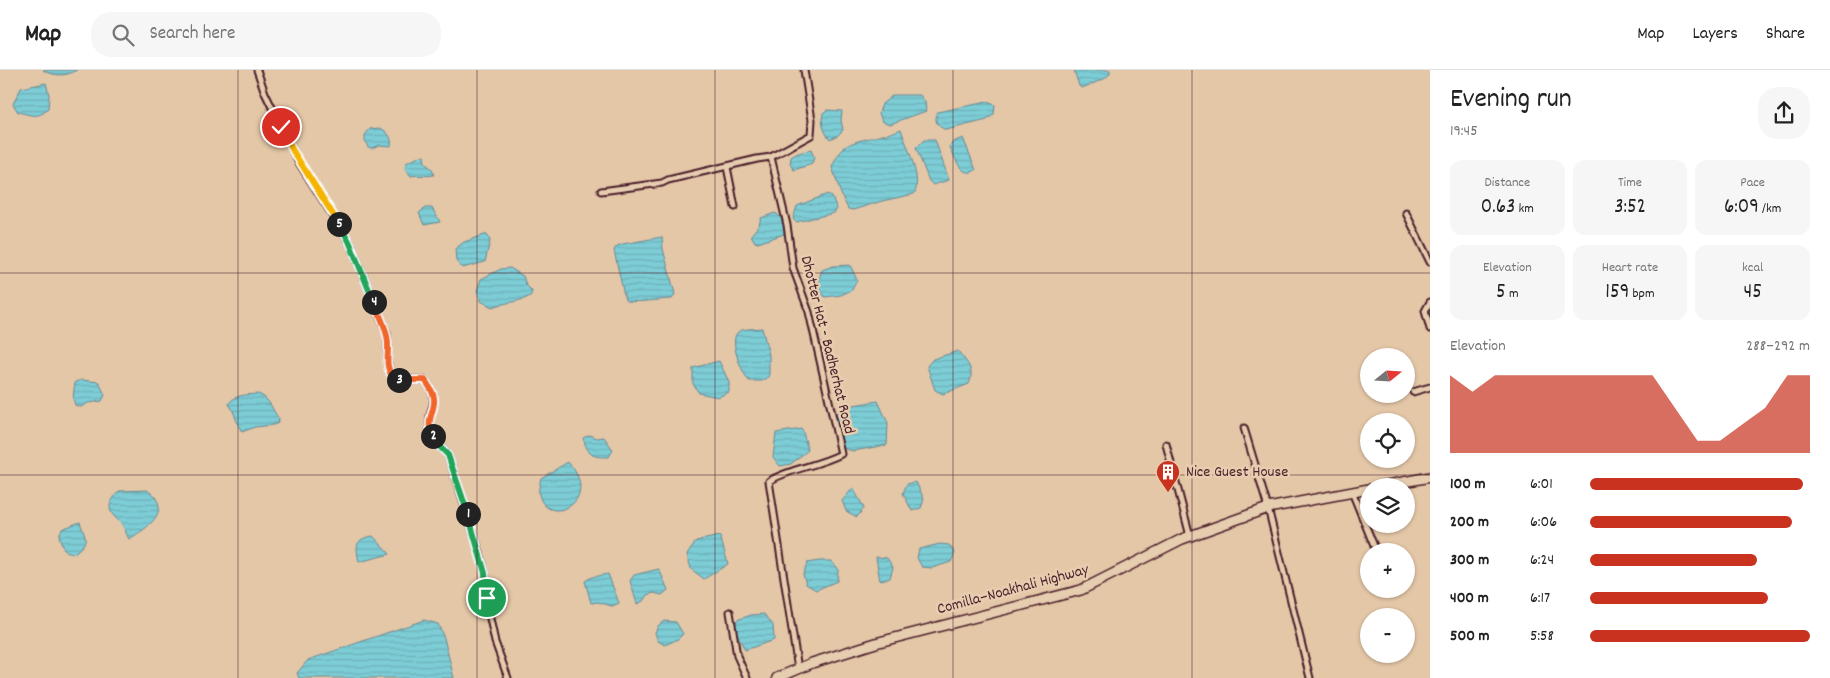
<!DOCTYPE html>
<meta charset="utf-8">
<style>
:root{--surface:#fff;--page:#f6f6f6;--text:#222;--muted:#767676;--line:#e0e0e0;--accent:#c8321e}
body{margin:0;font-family:Dekko,sans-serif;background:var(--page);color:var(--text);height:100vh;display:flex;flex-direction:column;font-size:19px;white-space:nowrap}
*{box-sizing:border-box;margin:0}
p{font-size:16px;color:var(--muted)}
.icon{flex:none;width:28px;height:28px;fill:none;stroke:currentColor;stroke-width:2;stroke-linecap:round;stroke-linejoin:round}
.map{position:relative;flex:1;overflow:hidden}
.side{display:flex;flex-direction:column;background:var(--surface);width:400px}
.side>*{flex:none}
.needle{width:32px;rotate:72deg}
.controls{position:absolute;left:1360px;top:278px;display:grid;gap:10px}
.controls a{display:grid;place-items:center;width:55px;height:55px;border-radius:50%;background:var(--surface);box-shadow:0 1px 4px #0004;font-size:25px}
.pin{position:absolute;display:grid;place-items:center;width:42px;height:42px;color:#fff;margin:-21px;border:2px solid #fff;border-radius:50%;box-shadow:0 1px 5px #0007}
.km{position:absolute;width:25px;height:25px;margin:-12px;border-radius:50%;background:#222;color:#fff;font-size:14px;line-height:25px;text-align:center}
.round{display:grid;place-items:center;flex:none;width:52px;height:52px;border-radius:20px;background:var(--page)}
.overview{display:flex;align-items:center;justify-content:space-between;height:85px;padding:0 20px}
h1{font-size:28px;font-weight:600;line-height:38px}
.metrics{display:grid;grid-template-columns:repeat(3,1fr);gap:8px;height:85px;padding:5px 20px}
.metrics div{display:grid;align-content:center;border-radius:12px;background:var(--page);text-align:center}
.metrics b{font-size:21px;font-weight:600}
.metrics small{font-size:14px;font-weight:400}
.metrics p{font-size:14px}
.chart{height:140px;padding:10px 20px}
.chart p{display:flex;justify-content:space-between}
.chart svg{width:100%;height:90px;margin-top:5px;fill:var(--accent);opacity:.7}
ul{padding:0 20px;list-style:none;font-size:16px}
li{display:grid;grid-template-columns:80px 60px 1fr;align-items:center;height:38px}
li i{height:12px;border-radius:6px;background:var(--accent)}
header{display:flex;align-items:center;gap:30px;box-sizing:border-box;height:70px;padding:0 25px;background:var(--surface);border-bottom:1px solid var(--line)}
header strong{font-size:24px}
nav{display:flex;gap:28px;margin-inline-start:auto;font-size:18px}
.search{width:350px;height:45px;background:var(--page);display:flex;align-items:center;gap:12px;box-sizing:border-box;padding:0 18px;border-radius:20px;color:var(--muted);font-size:19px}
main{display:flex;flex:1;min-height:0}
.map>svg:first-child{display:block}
.water{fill:url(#water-rules);stroke:#688792}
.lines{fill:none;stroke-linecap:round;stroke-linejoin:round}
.minor-casing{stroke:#4a1f2b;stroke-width:9}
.trunk-casing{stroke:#4a1f2b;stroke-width:12}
.minor{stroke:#e7cdaf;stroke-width:5}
.trunk{stroke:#e7cdaf;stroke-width:9}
.split-1-casing{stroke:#fff;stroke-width:10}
.split-2-casing{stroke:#fff;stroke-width:10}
.split-3-casing{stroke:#fff;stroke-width:10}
.split-4-casing{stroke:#fff;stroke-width:10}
.split-5-casing{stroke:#fff;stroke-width:10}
.split-6-casing{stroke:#fff;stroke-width:10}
.split-7-casing{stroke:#fff;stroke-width:10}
.split-1{stroke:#22a559;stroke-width:6}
.split-2{stroke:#22a559;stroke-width:6}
.split-3{stroke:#f0652b;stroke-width:6}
.split-4{stroke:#f0652b;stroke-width:6}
.split-5{stroke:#22a559;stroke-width:6}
.split-6{stroke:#f5b400;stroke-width:6}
.split-7{stroke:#f5b400;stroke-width:6}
.grid{fill:none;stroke:#4a1f2b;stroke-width:1;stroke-opacity:0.55}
.labels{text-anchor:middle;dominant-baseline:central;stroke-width:5;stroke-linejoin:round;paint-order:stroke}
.street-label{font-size:16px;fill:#4a1f2b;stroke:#e7cdaf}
.poi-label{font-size:16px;fill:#4a1f2b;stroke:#e7cdaf;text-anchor:start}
</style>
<header>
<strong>Map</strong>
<div class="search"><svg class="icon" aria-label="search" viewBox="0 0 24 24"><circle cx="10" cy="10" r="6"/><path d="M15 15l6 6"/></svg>Search here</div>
<nav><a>Map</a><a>Layers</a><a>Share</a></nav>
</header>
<main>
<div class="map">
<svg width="1430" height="608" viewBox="0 0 1430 608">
<defs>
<pattern id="water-rules" width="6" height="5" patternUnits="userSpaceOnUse" patternTransform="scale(1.25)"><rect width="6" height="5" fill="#7ccdd6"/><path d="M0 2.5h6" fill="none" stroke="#6db0b8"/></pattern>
</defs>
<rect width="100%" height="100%" fill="#e4c7a7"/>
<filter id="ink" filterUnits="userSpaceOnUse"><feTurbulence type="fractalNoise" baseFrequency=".02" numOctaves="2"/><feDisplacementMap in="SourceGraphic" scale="10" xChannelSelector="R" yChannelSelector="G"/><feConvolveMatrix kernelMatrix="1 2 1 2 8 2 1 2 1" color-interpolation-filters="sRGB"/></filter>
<g filter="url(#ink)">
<g class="water">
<path d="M43,0H77C66,7 53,6 43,0Z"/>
<polygon points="1074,0 1110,0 1110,4 1104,9 1082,18 1079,16"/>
<path d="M46,13L49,25L48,39C38,49 31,45 18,42L13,34L21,18Z"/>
<polygon points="893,25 920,25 925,32 926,41 890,54 882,51 879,43 882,34"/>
<path d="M987,32L995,35L994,44L987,50L946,60C937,56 934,52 937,42Z"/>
<path d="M827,40L842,41L841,50L843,60L837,66L830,69C823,61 821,52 823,43Z"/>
<path d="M380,58C387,61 393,68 391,76L379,75L372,78L368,77L365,71V65L370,59Z"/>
<path d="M901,59C906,75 923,110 914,124L882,131L853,140L848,139L841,124L832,97C835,90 839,83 845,77C856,68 886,67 901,59Z"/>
<path d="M963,68L976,100C961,109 956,89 950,77L953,72Z"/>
<polygon points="924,70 935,70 949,110 933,115 929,111 916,78"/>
<polygon points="811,80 814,87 812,94 794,100 790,94 791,87 798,83"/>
<path d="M421,86H424L425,93L432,99L434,105C426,107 419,104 411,106L405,99L406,93Z"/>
<polygon points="828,124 832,127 837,139 834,143 796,152 793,149 797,136"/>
<polygon points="425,138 432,138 440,152 424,155 419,143"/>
<path d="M775,143C782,146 787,157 784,164L758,173L755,172L751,165L759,155L761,148Z"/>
<polygon points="487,164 490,171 485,192 462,198 456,191 455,179 464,172"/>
<path d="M662,167L663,179L675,224L672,229C663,229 631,234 625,230L614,180L617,176L623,174Z"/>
<path d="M850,195L857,210L852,220L841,225L825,227C817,219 818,210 822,200L833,196Z"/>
<path d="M510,198L523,206L526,215L532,221L531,225C526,231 502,233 492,237L481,231L477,221L481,209L501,199Z"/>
<path d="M762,258L769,285V306L762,311H749C742,302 728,271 738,262C743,258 755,259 762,258Z"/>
<path d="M958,281C967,293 975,299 969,314L943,324L935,320L927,296L933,289Z"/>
<polygon points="719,291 729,312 729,322 718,327 699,323 693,314 693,298"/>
<polygon points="82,310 99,312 105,325 102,331 88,333 81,337 75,335 73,328 75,312"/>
<path d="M258,324C270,328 272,340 279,349L278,353L273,355L255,357L242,362C236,353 236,344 229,334C234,324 248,325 258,324Z"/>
<polygon points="878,331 888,353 887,375 853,381 842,378 837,367 837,342 847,336"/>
<polygon points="802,359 808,380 791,394 780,396 773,387 776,363"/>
<path d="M590,365L597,368L604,367L613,380L609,387C591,387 589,386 583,368Z"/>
<path d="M568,392C571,396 575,400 577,405C592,437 545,455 539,424C538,419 540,413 541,408Z"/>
<polygon points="916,412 924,429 921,438 912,441 903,423 907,414"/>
<polygon points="853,418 864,438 857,447 846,441 842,431"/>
<path d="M147,420C175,439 147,459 129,469C126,464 124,455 119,451C106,440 108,434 119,421Z"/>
<path d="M80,452C86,470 90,471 73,484C62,481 61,474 59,465L62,459Z"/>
<path d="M373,466L390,484L359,492C356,476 354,469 373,466Z"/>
<polygon points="720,466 728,494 704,509 691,499 687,484 696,471"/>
<polygon points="940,474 949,475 955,483 951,492 932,498 922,497 917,488 919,479"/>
<polygon points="876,487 887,488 893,497 890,508 880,511"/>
<polygon points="819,491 831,491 838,500 837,511 816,520 806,514 803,504 807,493"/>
<polygon points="659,499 668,520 662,525 654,523 647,525 643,531 637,534 630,511 634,505"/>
<polygon points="608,504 619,533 612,536 598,532 591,533 585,511 592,507"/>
<polygon points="764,544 773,555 774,570 745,580 734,558 737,550 751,545"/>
<polygon points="424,550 438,554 444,568 454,608 299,608 297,603 308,590"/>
<polygon points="664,551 676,552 683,564 678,569 665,575 658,571 655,563 658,556"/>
</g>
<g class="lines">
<g class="minor-casing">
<g id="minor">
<path d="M257,0L265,23L298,91L349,171L387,263C390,280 383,295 394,309L425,310C444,336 425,338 430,359C432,368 442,379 448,385L480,483L485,503L489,544L495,572L508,608"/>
<path d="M771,87L787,155L793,198L809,242L841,384C818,396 791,398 769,411L798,599"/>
<polyline points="727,97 735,137"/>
<polyline points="601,121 662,113 668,110 757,89 771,87 811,65 812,50 804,0"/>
<polyline points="1406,143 1430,192"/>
<polyline points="1430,232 1425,241 1430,259"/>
<polyline points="1413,322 1430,317"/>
<polyline points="1244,358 1268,438 1310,608"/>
<polyline points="1166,374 1190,466"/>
<polyline points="1352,422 1376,481"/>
<polyline points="730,542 737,586 747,608"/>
</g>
</g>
<g class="trunk-casing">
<g id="trunk">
<polyline points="1382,416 1430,407"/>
<polyline points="777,608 812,593 879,572 1081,520 1182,469 1268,438 1369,419"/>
</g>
</g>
<use href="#minor" class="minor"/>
<use href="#trunk" class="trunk"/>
</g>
</g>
<g class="lines" filter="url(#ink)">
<g class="split-1-casing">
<polyline id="split-1" points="468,444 485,503 487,528"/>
</g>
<g class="split-2-casing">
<polyline id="split-2" points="433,366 441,378 448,385 468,444"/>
</g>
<g class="split-3-casing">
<path id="split-3" d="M399,310H425C429,316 433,321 434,328C436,341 424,350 433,366"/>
</g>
<g class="split-4-casing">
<path id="split-4" d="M374,232C379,243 385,255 387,266C391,283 382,294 394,309L399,310"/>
</g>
<g class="split-5-casing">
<polyline id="split-5" points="339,154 349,171 374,232"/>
</g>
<g class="split-6-casing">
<polyline id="split-6" points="293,81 339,154"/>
</g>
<g class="split-7-casing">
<polyline id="split-7" points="281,57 293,81"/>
</g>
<use href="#split-1" class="split-1"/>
<use href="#split-2" class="split-2"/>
<use href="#split-3" class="split-3"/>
<use href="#split-4" class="split-4"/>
<use href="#split-5" class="split-5"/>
<use href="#split-6" class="split-6"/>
<use href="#split-7" class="split-7"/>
</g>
<path class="grid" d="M238,0V608M477,0V608M715,0V608M953,0V608M1192,0V608M0,203H1430M0,405H1430"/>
<defs>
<g id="building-pin" transform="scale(1.25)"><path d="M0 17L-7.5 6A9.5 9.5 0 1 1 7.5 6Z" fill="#c8321e" stroke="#e7cdaf"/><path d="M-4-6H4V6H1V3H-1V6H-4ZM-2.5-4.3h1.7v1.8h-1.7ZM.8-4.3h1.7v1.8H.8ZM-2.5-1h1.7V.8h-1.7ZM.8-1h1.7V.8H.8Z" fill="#fff"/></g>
</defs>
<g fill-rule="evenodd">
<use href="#building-pin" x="1168" y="402"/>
</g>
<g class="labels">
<g class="street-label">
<text transform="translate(827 275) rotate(76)">Dhotter Hat - Badherhat Road</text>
<text transform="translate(1013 520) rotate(-15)">Comilla–Noakhali Highway</text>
</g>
<g class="poi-label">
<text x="1186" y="402">Nice Guest House</text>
</g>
</g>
</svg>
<div class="controls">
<a><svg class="needle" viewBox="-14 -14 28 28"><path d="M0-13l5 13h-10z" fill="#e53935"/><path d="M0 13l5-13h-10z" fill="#767676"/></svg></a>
<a><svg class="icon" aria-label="locate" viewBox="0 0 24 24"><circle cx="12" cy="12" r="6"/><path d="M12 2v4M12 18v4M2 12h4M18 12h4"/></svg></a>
<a><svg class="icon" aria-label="layers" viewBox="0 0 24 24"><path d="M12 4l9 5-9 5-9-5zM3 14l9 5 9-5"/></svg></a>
<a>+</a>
<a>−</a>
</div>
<div class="pin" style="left:487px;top:528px;background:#1e9e55"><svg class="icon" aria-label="arrive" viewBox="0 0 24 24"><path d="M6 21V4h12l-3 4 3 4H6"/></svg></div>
<div class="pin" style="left:281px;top:57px;background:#d93025"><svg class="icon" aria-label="check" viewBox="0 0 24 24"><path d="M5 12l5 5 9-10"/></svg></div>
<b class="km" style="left:468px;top:444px">1</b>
<b class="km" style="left:433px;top:366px">2</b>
<b class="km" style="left:399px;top:310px">3</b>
<b class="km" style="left:374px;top:232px">4</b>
<b class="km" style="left:339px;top:154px">5</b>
</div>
<section class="side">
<div class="overview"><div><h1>Evening run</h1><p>19:45</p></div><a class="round"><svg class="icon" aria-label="share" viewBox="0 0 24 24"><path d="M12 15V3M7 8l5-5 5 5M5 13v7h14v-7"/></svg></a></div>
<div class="metrics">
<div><p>Distance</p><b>0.63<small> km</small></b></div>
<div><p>Time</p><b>3:52</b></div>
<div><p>Pace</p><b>6:09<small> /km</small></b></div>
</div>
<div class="metrics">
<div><p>Elevation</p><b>5<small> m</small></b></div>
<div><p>Heart rate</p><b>159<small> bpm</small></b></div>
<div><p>kcal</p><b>45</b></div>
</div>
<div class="chart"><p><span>Elevation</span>288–292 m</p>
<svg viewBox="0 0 160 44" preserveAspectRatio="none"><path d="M0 44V6L10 14L20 6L30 6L40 6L50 6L60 6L70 6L80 6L90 6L100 22L110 38L120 38L130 30L140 22L150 6L160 6V44z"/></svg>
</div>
<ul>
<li><b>100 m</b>6:01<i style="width:97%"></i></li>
<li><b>200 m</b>6:06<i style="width:92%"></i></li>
<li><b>300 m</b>6:24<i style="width:76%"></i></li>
<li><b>400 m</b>6:17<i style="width:81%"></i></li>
<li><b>500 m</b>5:58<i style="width:100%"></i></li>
</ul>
</section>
</main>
